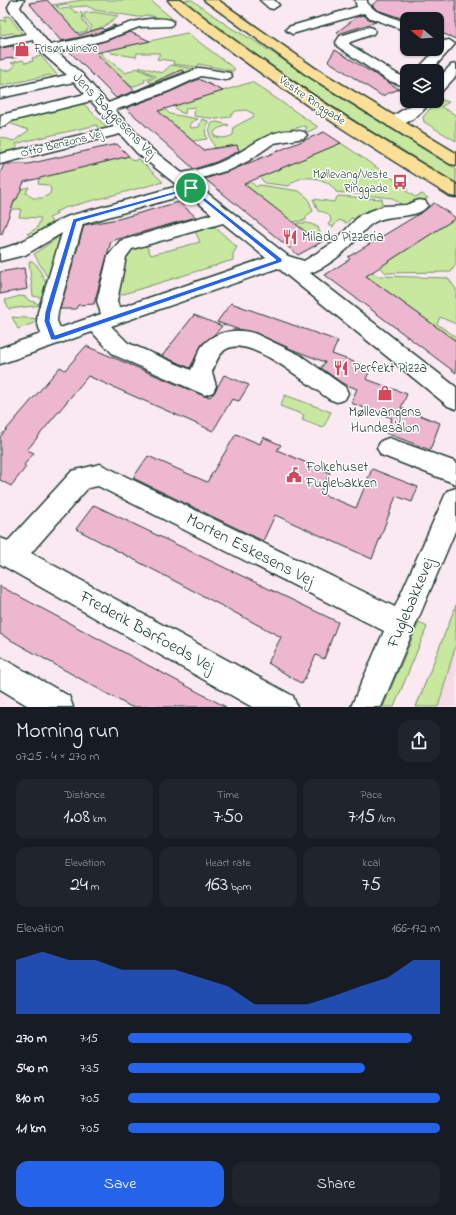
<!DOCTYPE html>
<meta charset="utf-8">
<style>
:root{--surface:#171b24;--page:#20242c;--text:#f1f3f6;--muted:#9ea1a6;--accent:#2563eb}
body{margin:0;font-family:"Indie Flower",sans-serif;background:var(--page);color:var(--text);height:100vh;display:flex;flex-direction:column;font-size:15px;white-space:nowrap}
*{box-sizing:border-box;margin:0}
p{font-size:13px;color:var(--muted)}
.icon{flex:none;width:22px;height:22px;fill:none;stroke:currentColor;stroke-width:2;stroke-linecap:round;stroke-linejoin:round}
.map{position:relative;height:707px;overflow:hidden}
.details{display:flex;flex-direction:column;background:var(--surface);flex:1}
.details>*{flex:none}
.needle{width:26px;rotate:288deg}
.fabs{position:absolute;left:400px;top:12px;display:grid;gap:8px}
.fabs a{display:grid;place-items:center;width:44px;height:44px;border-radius:8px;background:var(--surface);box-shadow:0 1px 3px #0004;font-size:20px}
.pin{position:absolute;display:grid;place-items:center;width:34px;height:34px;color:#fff;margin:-17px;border:2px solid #fff;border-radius:50%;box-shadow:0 1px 4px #0007}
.round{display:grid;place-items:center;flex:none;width:42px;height:42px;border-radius:12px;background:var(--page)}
.overview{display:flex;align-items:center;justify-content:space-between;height:68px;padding:0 16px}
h1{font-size:22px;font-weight:600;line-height:30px}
.metrics{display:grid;grid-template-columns:repeat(3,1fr);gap:6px;height:68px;padding:4px 16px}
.metrics div{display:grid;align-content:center;border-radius:10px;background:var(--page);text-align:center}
.metrics b{font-size:20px;font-weight:600}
.metrics small{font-size:11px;font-weight:400}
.metrics p{font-size:11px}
.chart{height:112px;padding:8px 16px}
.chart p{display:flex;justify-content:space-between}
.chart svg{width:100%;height:72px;margin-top:4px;fill:var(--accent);opacity:.7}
.primary-button{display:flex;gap:8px;margin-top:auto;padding:8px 16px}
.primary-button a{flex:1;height:46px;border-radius:12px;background:var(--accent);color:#fff;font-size:16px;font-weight:600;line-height:46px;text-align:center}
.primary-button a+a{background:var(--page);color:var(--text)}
ul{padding:0 16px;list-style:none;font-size:13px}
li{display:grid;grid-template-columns:64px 48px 1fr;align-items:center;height:30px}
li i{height:10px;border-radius:5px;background:var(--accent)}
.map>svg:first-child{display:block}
.built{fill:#f6dae7}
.green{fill:#c8e8a0;stroke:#74926a}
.building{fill:#edb7d0;stroke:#1f3d34}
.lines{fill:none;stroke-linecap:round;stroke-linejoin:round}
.minor-casing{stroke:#1f3d34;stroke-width:3}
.major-casing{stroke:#1f3d34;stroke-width:3}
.minor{fill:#fff;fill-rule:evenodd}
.major{fill:#fbdf96;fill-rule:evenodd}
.route{fill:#2563eb;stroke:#fff;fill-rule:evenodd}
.labels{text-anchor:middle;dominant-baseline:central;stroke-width:3;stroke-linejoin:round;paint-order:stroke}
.far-poi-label{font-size:12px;fill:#1f3d34;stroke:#fff;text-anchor:start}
.far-street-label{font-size:12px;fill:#1f3d34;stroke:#fff}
.street-label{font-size:14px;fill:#1f3d34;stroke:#fff}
.poi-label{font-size:14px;fill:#1f3d34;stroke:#fff;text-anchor:start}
.near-street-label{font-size:17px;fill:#1f3d34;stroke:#fff}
</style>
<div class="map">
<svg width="456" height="707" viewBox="0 0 456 707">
<rect width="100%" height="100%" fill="#fae9f1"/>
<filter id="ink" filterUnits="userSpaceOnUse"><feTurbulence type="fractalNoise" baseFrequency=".025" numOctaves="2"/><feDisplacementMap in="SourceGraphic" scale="8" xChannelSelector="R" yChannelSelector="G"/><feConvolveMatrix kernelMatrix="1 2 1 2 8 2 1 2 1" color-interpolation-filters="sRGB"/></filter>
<g filter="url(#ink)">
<polygon class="built" points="456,603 456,707 414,707"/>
<g class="green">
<polygon points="82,0 150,0 175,21 161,20 156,17 147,15 138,17 95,10 87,6 72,7 65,4 56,6 61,9 71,8 75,12 82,13 83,21 89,27 87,31 77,33 52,5"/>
<path d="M183,0H192L231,28L255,41L328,90L456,169V185C362,127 269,69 183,0Z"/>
<polygon points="93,12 118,16 103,27 90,31 92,26 85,20 84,16 85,13"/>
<polygon points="9,16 24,36 16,36 13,33 0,35 0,20 6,21 4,17"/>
<polygon points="187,33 235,69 233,71 199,64 197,67 173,64 174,61 157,59 160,53 137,53 136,57 111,53 108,50"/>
<polygon points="100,52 104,57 126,73 136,68 153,76 144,80 145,82 132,87 95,53"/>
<polygon points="41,56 59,77 55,80 50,75 0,86 0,69 5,71 12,69 15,65 11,63 23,60 25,63 33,61 32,58"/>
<polygon points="171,65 195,69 186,73 181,70 174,75 178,77 171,82 163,78 152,83 148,81 156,76 139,68 142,67 162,73"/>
<path d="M252,82L318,127L308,132L305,131L307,127L304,126L275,133L240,154L237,146L215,148C210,138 207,133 212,123L217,122L229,125L219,128L214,132V136C221,139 227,138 233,135L234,127L253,117L254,114L246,110L236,111L229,117L217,119L194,116L195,107L186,108L185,114L180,112L173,106Z"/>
<polygon points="439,99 449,102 441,107 456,115 456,141 424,122 423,117"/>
<polygon points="83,103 109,130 98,132 97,125 26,141 16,144 18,149 10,151 11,153 0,155 0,137 14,141 29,130 6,122"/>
<polygon points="164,109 170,114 198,119 190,123 191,128 199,127 202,119 208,121 205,131 207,139 193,141 158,111"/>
<path d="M341,143L408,189L405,190L415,197L422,194L428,198L412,205L404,206L392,198L336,192C329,177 299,172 289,186L265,183L259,177Z"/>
<polygon points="129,156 133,161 139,159 163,182 64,208 55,212 58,214 49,218 52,222 31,236 27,234 37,228 41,218 19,217 21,209 11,209 21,189 29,187 26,193 33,198 43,198 50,194 51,188 47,185 38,184 39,178"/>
<polygon points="250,181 256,187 259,185 299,191 308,198 313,211 306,216 306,220 293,222 244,184"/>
<path d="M338,196L382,199V208L367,213L358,220L351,218L347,223L339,220L333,227L328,225L331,220C330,213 324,212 318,211L313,199L334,202Z"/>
<polygon points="456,218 456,264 451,272 386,273 380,267"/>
<polygon points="299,223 308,223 318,227 323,241 320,243 296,224"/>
<polygon points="208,226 215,227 237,247 233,254 233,260 114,297 120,270 129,249 145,243 151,255 200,242 195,231"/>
<polygon points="63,234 49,280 34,254"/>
<polygon points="32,261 37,265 48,287 44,298 33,296 29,262"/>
<polygon points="372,272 378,276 448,278 456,289 456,324 440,317 437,324 456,337 456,341 365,275"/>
<polygon points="20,296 26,297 28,300 42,305 9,309 5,300"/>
<polygon points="12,317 40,319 37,322 18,329"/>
<polygon points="285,395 331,412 323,428 302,420 304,415 280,406"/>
<polygon points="456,605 456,644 438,707 416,707"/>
<polygon points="419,622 427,627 394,707 383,707"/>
</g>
<g class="building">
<polygon points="47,0 79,35 102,28 104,30 114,25 116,26 96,34 61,41 29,3"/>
<polygon points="379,0 456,0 456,39 437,31 437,19 404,19 377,10 372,5"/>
<polygon points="364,15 367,18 376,22 338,34 337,32 357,17"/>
<polygon points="130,32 150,41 96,53 135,91 181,70 185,72 116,98 69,51 105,41"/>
<polygon points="13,46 18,57 0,60 0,48"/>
<polygon points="335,50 386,81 399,89 382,96 328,61"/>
<polygon points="199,79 223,91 158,111 203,150 237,145 239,151 216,162 194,169 126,108 170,92"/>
<polygon points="324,132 341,143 244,184 320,243 298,255 205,179 232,170"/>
<polygon points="117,144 129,156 24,182 17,199 15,199 2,234 0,234 0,174 4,164 28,164"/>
<polygon points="179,202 196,217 111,241 94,304 78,305 76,309 60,309 84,225 118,219"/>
<polygon points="434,203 456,218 366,276 456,341 456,373 325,275 350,259 348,257 424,211"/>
<polygon points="24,268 27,289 0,294 0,272"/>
<polygon points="231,303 338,341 332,354 371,368 366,379 407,394 401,408 440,423 430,450 386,433 392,418 351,403 357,389 342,383 321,368 325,362 291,349 256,333 237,329 217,322"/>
<polygon points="194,315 222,326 215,334 202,344 190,368 162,356"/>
<polygon points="86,346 204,396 210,397 214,393 224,375 249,385 239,401 232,399 213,431 88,376 27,450 34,453 24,465 26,467 11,486 0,480 0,437 60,367 65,370"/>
<polygon points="236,434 260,444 263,437 281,445 277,450 330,473 320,493 356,508 372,469 418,487 412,502 396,496 372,559 275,515 263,541 133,478 148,456 207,482"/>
<polygon points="94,505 338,622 324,659 316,655 302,684 268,663 281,637 76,529"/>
<polygon points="0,586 226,707 131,707 0,634"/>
</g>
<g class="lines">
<g class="minor-casing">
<g id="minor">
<path d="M12,0H24L20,7L21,9L50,45C65,42 81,39 96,35C121,27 144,14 171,20L173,23L171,26L139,27L105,40L57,52L82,74L108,103L200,68L230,73L232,76L230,79L225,80L201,76L169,91L115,110L149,147L182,173C198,170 213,166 227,159C253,147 273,124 304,132L307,135L304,138L274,143L248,161L232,169L192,181L288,256L304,261L333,243L360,215L384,206L406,205L419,200L425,201L428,205C417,221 389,212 373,223C366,227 359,237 353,243C343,254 325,268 310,273L456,387V409L448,406L278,268L111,326L128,343L191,370C195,363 198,351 203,345C216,330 239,328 256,334L300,355L345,387L348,393L345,399L337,402L329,399C308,384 258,342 232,347C220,349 216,362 212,372L216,386L213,392L205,395L114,355L92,332L0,364V348L41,334L37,321L38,312L62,233L25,255L0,261V249C25,244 45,226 69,216L178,186L137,153L120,134L0,164V154L114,127L91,101L11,121L5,126L0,127L1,115L85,94L74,82L0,98V90L67,75L42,53L33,40L0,47V39L27,34L9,10L8,7ZM188,194L212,214L120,241L108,256L97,301L101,314L60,328L57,321L58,312L83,224ZM223,223L266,258L119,308L117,301L126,257L132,249Z"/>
<polygon points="260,0 274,0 279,5 273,9 269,8"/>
<polygon points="355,0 367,0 367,3 376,11 407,23 407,31 368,17 364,13 292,34 286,30 288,27 357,7"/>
<polygon points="369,27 373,28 375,31 373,34 350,42 349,44 397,74 407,78 407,87 387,80 337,46 336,42 340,36"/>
<polygon points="449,40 455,44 431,71 416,71 444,41"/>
<polygon points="456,64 456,76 442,91 437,92 437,80 451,65"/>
<path d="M416,101H431C423,113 402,130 388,126L386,123C392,114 407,109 416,101Z"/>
<polygon points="389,438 456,462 456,484 381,455 377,448 381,441"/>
<polygon points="100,464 395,607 447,491 456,488 456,529 381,707 351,707 384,631 98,486 88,488 31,553 293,696 297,707 252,707 0,564 0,538 8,541 72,471"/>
<polygon points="0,657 69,696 73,707 30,707 0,689"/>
</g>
</g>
<g class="major-casing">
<g id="major">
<path d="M168,0H182C268,69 361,128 456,184V197L450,196C371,147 293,99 219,42C206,32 177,13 168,0Z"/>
<polygon points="204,0 218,0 315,68 456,153 456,165 450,164 305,74"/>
</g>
</g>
<use href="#minor" class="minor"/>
<use href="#major" class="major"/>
</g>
</g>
<path class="route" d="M191,187L282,259V262L56,340H51L44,321L45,312L73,219ZM190,190L276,260L55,335L50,321L51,312L77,222Z"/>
<defs>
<g id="shop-bare" transform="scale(1.2)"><path d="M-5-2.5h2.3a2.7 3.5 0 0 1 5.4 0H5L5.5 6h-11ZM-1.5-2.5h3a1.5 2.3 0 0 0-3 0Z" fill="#d1495b" stroke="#fff" stroke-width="2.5" paint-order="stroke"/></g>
<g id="bus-bare" transform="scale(1.2)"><path d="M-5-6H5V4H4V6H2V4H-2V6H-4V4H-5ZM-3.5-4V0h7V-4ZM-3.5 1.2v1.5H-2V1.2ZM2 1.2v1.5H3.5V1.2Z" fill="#d1495b" stroke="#fff" stroke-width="2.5" paint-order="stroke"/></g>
<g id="restaurant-bare" transform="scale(1.2)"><path d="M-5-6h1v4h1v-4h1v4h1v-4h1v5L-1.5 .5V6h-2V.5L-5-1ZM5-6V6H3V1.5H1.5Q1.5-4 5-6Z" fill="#d1495b" stroke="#fff" stroke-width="2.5" paint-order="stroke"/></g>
<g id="civic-bare" transform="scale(1.2)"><path d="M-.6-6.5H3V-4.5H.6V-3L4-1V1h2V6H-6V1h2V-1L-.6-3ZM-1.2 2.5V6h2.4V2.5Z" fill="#d1495b" stroke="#fff" stroke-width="2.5" paint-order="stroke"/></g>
</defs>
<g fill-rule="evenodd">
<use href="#shop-bare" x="22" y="49"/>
<use href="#bus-bare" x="400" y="182"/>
<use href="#restaurant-bare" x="290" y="237"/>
<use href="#restaurant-bare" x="341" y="368"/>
<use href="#shop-bare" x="385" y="393"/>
<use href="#civic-bare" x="294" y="475"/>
</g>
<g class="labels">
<g class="far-poi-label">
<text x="34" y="49">Frisør Nineve</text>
<text x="388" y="175" text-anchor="end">Møllevang/Veste<tspan x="388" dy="14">Ringgade</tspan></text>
</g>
<g class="far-street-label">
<text transform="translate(312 101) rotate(34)">Vestre Ringgade</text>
<text transform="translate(62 144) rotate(-14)">Otto Benzons Vej</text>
</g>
<g class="street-label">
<text transform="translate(114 116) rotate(46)">Jens Baggesens Vej</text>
</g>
<g class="poi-label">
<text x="302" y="237">Milado Pizzeria</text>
<text x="353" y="368">Perfekt Pizza</text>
<text x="385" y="412" text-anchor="middle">Møllevangens<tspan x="385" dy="16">Hundesalon</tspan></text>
<text x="306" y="467">Folkehuset<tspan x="306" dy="16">Fuglebakken</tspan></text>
</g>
<g class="near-street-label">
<text transform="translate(250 550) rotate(27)">Morten Eskesens Vej</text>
<text transform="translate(411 603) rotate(-67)">Fuglebakkevej</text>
<text transform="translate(147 632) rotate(29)">Frederik Barfoeds Vej</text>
</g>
</g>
</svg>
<div class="fabs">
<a><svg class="needle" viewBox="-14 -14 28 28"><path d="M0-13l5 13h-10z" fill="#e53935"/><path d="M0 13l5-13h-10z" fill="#9ea1a6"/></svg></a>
<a><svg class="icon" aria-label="layers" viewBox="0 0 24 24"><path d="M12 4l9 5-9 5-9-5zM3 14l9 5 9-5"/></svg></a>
</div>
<div class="pin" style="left:191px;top:188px;background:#1e9e55"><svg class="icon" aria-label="arrive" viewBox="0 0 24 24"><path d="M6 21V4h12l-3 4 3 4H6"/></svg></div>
</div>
<section class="details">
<div class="overview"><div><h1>Morning run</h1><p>07:25 · 4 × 270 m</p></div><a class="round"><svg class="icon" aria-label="share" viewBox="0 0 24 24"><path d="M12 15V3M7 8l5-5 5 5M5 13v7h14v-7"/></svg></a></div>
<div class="metrics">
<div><p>Distance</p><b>1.08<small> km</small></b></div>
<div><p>Time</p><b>7:50</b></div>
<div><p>Pace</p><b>7:15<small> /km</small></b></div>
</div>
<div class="metrics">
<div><p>Elevation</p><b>24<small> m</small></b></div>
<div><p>Heart rate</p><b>163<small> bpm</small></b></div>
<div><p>kcal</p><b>75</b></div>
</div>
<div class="chart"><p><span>Elevation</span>166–172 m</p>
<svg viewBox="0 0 160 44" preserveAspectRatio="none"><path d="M0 44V11L10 6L20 11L30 11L40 17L50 17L60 17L70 22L80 27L90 38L100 38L110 38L120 33L130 27L140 22L150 11L160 11V44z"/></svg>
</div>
<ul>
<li><b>270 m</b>7:15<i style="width:91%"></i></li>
<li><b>540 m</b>7:35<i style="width:76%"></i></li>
<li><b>810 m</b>7:05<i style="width:100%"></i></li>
<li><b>1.1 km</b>7:05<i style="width:100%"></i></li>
</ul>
<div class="primary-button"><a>Save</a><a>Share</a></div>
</section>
